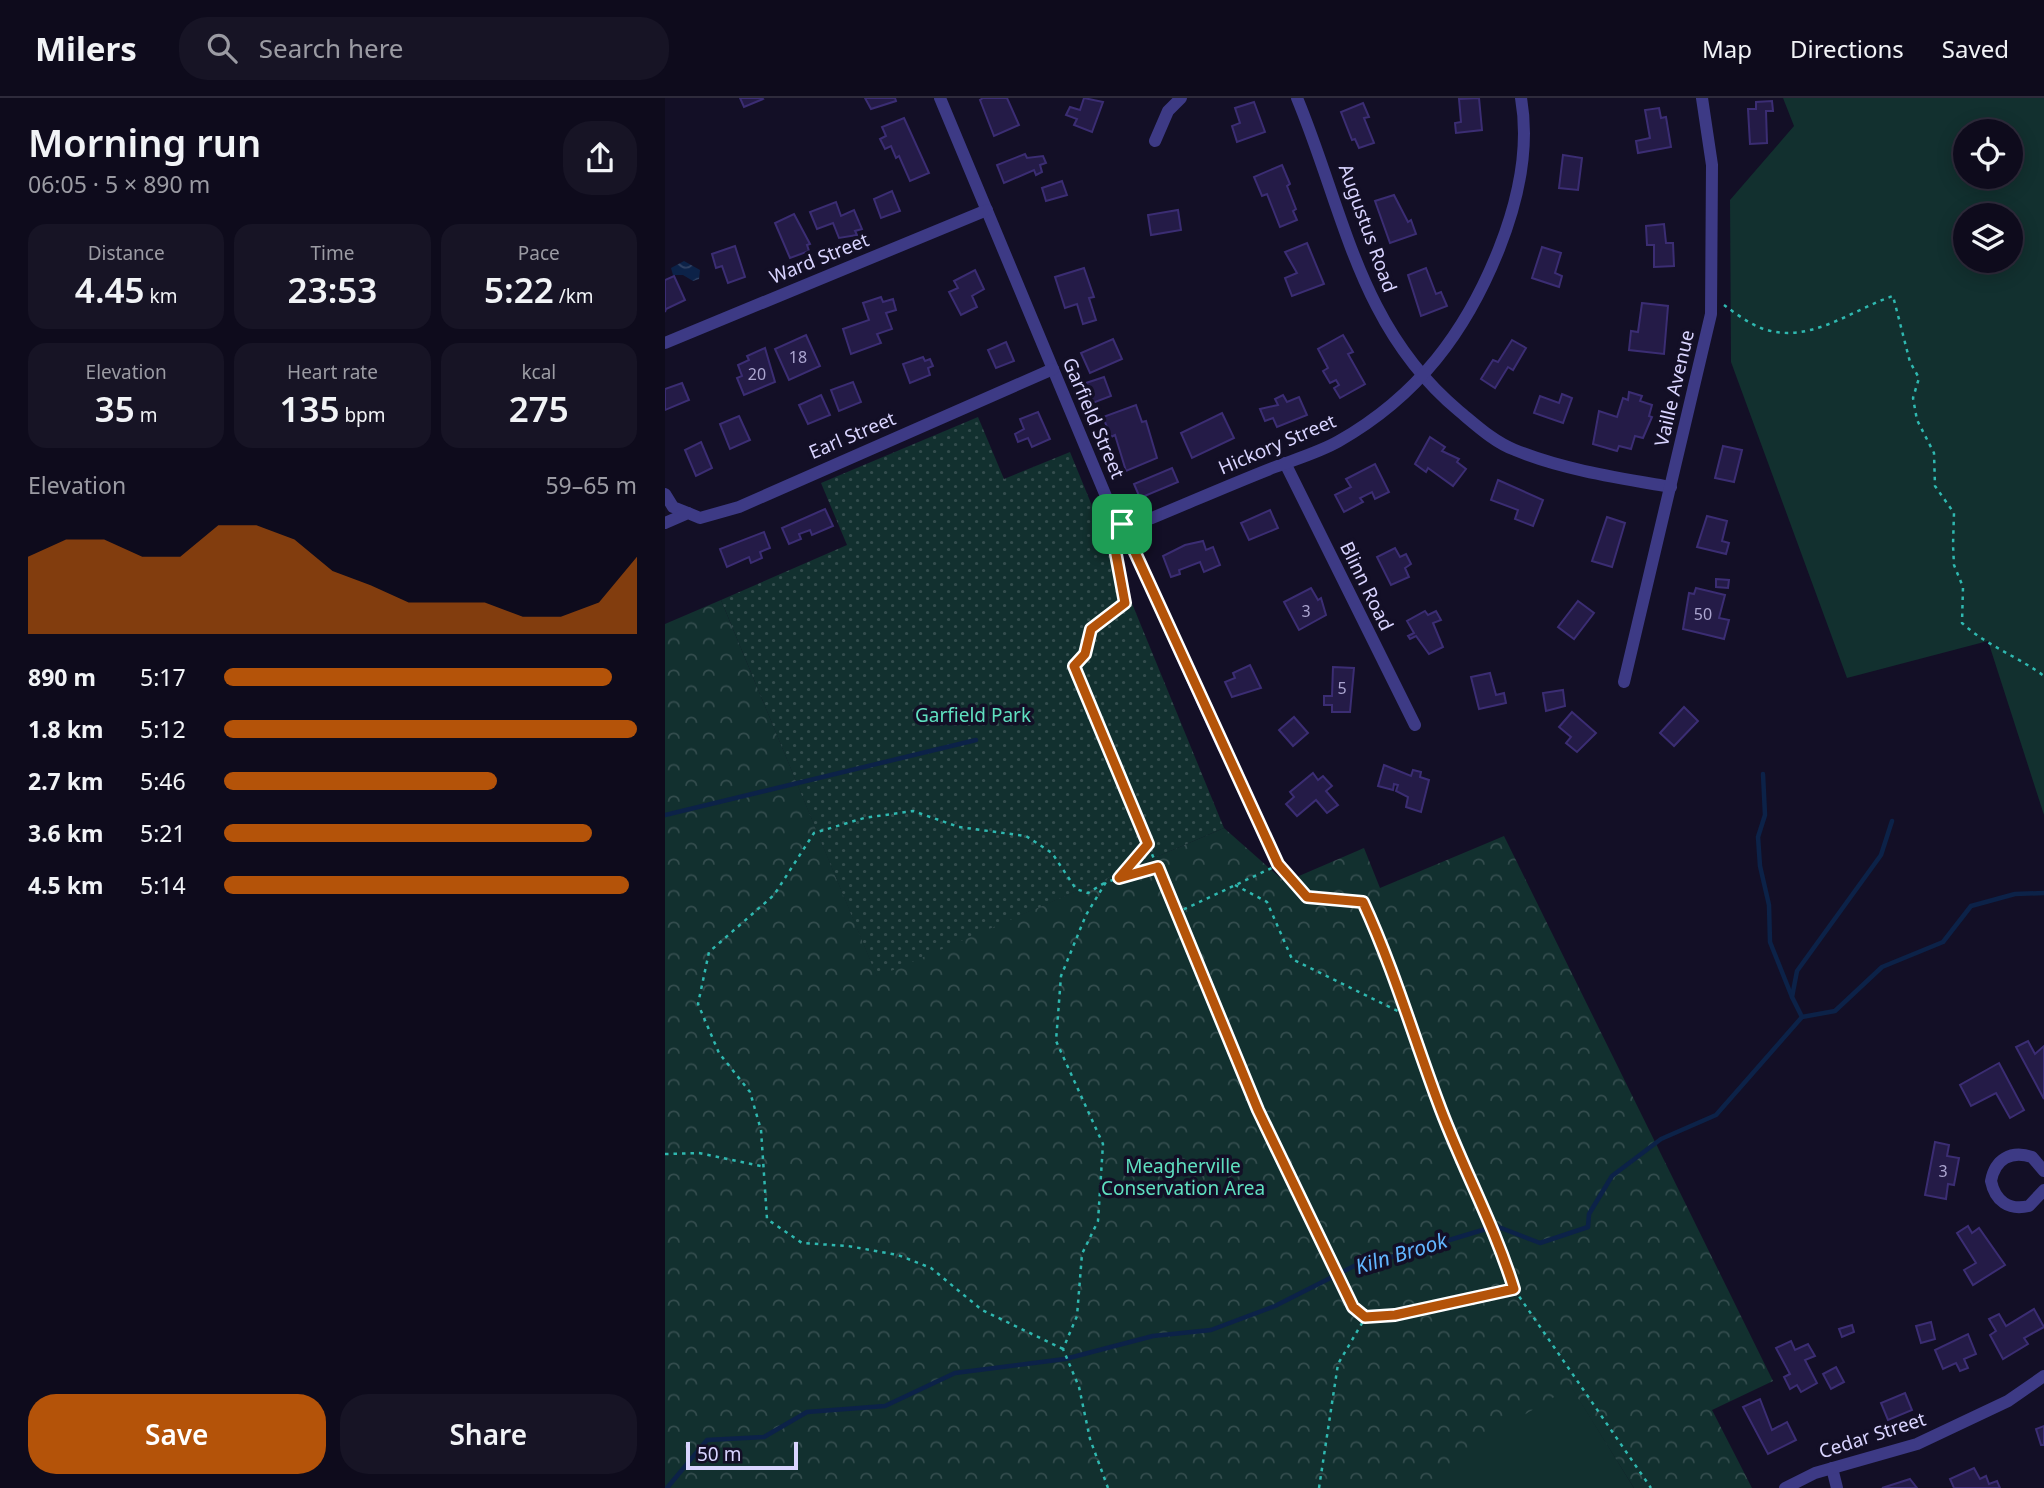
<!DOCTYPE html>
<meta charset="utf-8">
<style>
:root{--surface:#0e0b1c;--page:#171425;--text:#f1f3f6;--muted:#9b9ba3;--line:#2e2b3b;--accent:#b45309}
body{margin:0;font-family:"Noto Sans",sans-serif;background:var(--page);color:var(--text);height:100vh;display:flex;flex-direction:column;font-size:26px;white-space:nowrap}
*{box-sizing:border-box;margin:0}
p{font-size:23px;color:var(--muted)}
.icon{flex:none;width:38px;height:38px;fill:none;stroke:currentColor;stroke-width:2;stroke-linecap:round;stroke-linejoin:round}
.map{position:relative;flex:1;overflow:hidden}
.drawer{display:flex;flex-direction:column;background:var(--surface);width:665px}
.drawer>*{flex:none}
.buttons{position:absolute;left:1288px;top:21px;display:grid;gap:14px}
.buttons a{display:grid;place-items:center;width:70px;height:70px;border-radius:50%;background:var(--surface);box-shadow:0 4px 18px #0003,0 0 0 2px var(--line);font-size:35px}
.scale{position:absolute;left:21px;bottom:18px;width:112px;box-sizing:border-box;padding-left:7px;border:4px solid #d9d4ff;border-top:0;font-size:19px;line-height:24px;white-space:nowrap;color:#d9d4ff;-webkit-text-stroke:5px #130f26;paint-order:stroke}
.pin{position:absolute;display:grid;place-items:center;width:60px;height:60px;color:#fff;margin:-30px;border-radius:14px;box-shadow:0 4px 10px #0006}
.round{display:grid;place-items:center;flex:none;width:74px;height:74px;border-radius:28px;background:var(--page)}
.head{display:flex;align-items:center;justify-content:space-between;height:119px;padding:0 28px}
h1{font-size:38px;font-weight:600;line-height:52px}
.stats{display:grid;grid-template-columns:repeat(3,1fr);gap:10px;height:119px;padding:7px 28px}
.stats div{display:grid;align-content:center;border-radius:18px;background:var(--page);text-align:center}
.stats b{font-size:35px;font-weight:600}
.stats small{font-size:19px;font-weight:400}
.stats p{font-size:19px}
.chart{height:196px;padding:14px 28px}
.chart p{display:flex;justify-content:space-between}
.chart svg{width:100%;height:126px;margin-top:7px;fill:var(--accent);opacity:.7}
.button{display:flex;gap:14px;margin-top:auto;padding:14px 28px}
.button a{flex:1;height:80px;border-radius:28px;background:var(--accent);color:#fff;font-size:28px;font-weight:600;line-height:80px;text-align:center}
.button a+a{background:var(--page);color:var(--text)}
ul{padding:0 28px;list-style:none;font-size:23px}
li{display:grid;grid-template-columns:112px 84px 1fr;align-items:center;height:52px}
li i{height:18px;border-radius:9px;background:var(--accent)}
header{display:flex;align-items:center;gap:42px;box-sizing:border-box;height:98px;padding:0 35px;background:var(--surface);border-bottom:2px solid var(--line)}
header strong{font-size:33px}
nav{display:flex;gap:38px;margin-inline-start:auto;font-size:24px}
.search{width:490px;height:63px;background:var(--page);display:flex;align-items:center;gap:18px;box-sizing:border-box;padding:0 24px;border-radius:28px;color:var(--muted);font-size:26px}
main{display:flex;flex:1;min-height:0}
.map>svg:first-child{display:block}
.grass{fill:#12302f;fill-rule:evenodd}
.forest{fill:url(#forest-crowns)}
.park{fill:url(#park-dots)}
.water{fill:url(#water-waves)}
.lines{fill:none;stroke-linecap:round;stroke-linejoin:round}
.stream{stroke:#0c2248;stroke-width:4.5}
.building{fill:#241b47;stroke:#3b2d73;stroke-width:2}
.path{stroke:#2fb8b0;stroke-width:2.5;stroke-dasharray:3.5 5;stroke-linecap:butt}
.minor{stroke:#3d3a85;stroke-width:12}
.route-casing{stroke:#fff;stroke-width:14}
.route{stroke:#b45309;stroke-width:9}
.labels{text-anchor:middle;dominant-baseline:central;stroke-width:7;stroke-linejoin:round;paint-order:stroke}
.number-label{font-size:16px;fill:#aca6d1}
.street-label{font-size:19px;fill:#d9d4ff;stroke:#130f26}
.park-label{font-size:19px;fill:#5fe0c0;stroke:#130f26}
.water-label{font-size:21px;font-style:italic;fill:#62b6ff;stroke:#130f26}
</style>
<header>
<strong>Milers</strong>
<div class="search"><svg class="icon" aria-label="search" viewBox="0 0 24 24"><circle cx="10" cy="10" r="6"/><path d="M15 15l6 6"/></svg>Search here</div>
<nav><a>Map</a><a>Directions</a><a>Saved</a></nav>
</header>
<main>
<section class="drawer">
<div class="head"><div><h1>Morning run</h1><p>06:05 · 5 × 890 m</p></div><a class="round"><svg class="icon" aria-label="share" viewBox="0 0 24 24"><path d="M12 15V3M7 8l5-5 5 5M5 13v7h14v-7"/></svg></a></div>
<div class="stats">
<div><p>Distance</p><b>4.45<small> km</small></b></div>
<div><p>Time</p><b>23:53</b></div>
<div><p>Pace</p><b>5:22<small> /km</small></b></div>
</div>
<div class="stats">
<div><p>Elevation</p><b>35<small> m</small></b></div>
<div><p>Heart rate</p><b>135<small> bpm</small></b></div>
<div><p>kcal</p><b>275</b></div>
</div>
<div class="chart"><p><span>Elevation</span>59–65 m</p>
<svg viewBox="0 0 160 44" preserveAspectRatio="none"><path d="M0 44V17L10 11L20 11L30 17L40 17L50 6L60 6L70 11L80 22L90 27L100 33L110 33L120 33L130 38L140 38L150 33L160 17V44z"/></svg>
</div>
<ul>
<li><b>890 m</b>5:17<i style="width:94%"></i></li>
<li><b>1.8 km</b>5:12<i style="width:100%"></i></li>
<li><b>2.7 km</b>5:46<i style="width:66%"></i></li>
<li><b>3.6 km</b>5:21<i style="width:89%"></i></li>
<li><b>4.5 km</b>5:14<i style="width:98%"></i></li>
</ul>
<div class="button"><a>Save</a><a>Share</a></div>
</section>
<div class="map">
<svg width="1379" height="1390" viewBox="0 0 1379 1390">
<defs>
<pattern id="forest-crowns" width="20" height="18" patternUnits="userSpaceOnUse" patternTransform="scale(1.75)"><rect width="20" height="18" fill="#12302f"/><path d="M2 6a3 3 0 1 1 6 0M12 15a3 3 0 1 1 6 0" fill="none" stroke="#344d4e"/></pattern>
<pattern id="park-dots" width="8" height="8" patternUnits="userSpaceOnUse" patternTransform="scale(1.75)"><rect width="8" height="8" fill="#12302f"/><path d="M2 2h.1M6 6h.1" fill="none" stroke="#344d4e" stroke-width="1.8" stroke-linecap="round"/></pattern>
<pattern id="water-waves" width="16" height="10" patternUnits="userSpaceOnUse" patternTransform="scale(1.75)"><rect width="16" height="10" fill="#0c2248"/><path d="M0 5q4-4 8 0t8 0" fill="none" stroke="#2f4163"/></pattern>
</defs>
<rect width="100%" height="100%" fill="#130f26"/>
<g class="grass">
<path d="M1118,0H1379V717L1323,543L1182,580L1066,264L1065,102L1129,28ZM1300,33H1346V79H1300ZM1300,117H1346V163H1300Z"/>
<polygon points="906,1288 969,1390 566,1390"/>
</g>
<polygon class="forest" points="56,502 212,878 559,730 620,784 699,750 715,790 839,738 1108,1283 1047,1312 1087,1390 969,1390 906,1289 832,1333 766,1390 0,1390 0,526"/>
<polygon class="park" points="313,319 339,381 405,354 559,730 212,879 56,502 182,447 156,385"/>
<polygon class="water" points="19,163 35,172 34,181 28,183 18,177 8,177 6,170"/>
<g class="lines">
<g class="stream">
<polyline points="1098,676 1100,717 1093,739 1095,768 1104,807 1105,844 1127,899"/>
<polyline points="0,717 311,642"/>
<polyline points="1137,919 1127,899 1132,873 1216,757 1227,723"/>
<polyline points="2,1390 42,1342 99,1339 142,1314 220,1308 290,1275 400,1261 488,1238 546,1232 610,1208 695,1165 731,1158 831,1128 875,1145 923,1129 924,1116 947,1078 996,1041 1051,1017 1137,919 1170,913 1217,869 1278,844 1306,808 1350,796 1379,795"/>
</g>
</g>
<g class="building">
<polygon points="75,0 97,0 98,1 79,9"/>
<polygon points="200,0 230,0 231,3 206,11"/>
<polygon points="318,0 342,0 354,27 329,38 315,2"/>
<polygon points="419,0 438,4 427,34 409,27 412,21 401,17 405,9 415,12"/>
<polygon points="814,0 817,32 791,35 790,25 796,24 794,1"/>
<polygon points="1107,3 1108,13 1101,13 1102,45 1085,46 1083,11 1091,11 1091,4"/>
<polygon points="589,4 600,34 572,44 567,28 575,25 570,10"/>
<polygon points="698,5 704,19 699,20 709,45 694,50 690,41 687,42 676,14"/>
<polygon points="994,10 996,20 1001,19 1006,49 973,55 971,43 985,40 980,12"/>
<polygon points="239,20 264,75 245,83 234,58 231,60 226,48 220,51 215,41 221,38 217,29"/>
<polygon points="360,56 362,60 378,58 381,65 375,67 377,74 371,77 369,72 339,85 332,67"/>
<polygon points="898,57 917,60 913,92 894,90"/>
<polygon points="617,67 625,86 622,88 631,111 628,113 632,122 615,129 602,96 597,98 589,79"/>
<polygon points="397,83 402,97 381,103 377,90"/>
<polygon points="227,93 235,113 216,120 209,101"/>
<polygon points="729,97 743,124 746,122 751,136 725,145 710,103"/>
<polygon points="171,104 176,118 189,112 197,131 190,133 192,137 174,140 168,125 152,131 145,114"/>
<polygon points="513,112 516,132 486,137 483,117"/>
<polygon points="129,116 145,146 142,147 144,153 125,160 110,125"/>
<polygon points="999,126 1001,145 1008,145 1009,168 989,169 989,147 982,147 981,128"/>
<polygon points="642,145 659,186 627,198 620,180 632,175 620,154"/>
<polygon points="70,148 80,179 63,185 57,168 51,170 47,156"/>
<polygon points="877,149 896,155 890,175 897,178 894,189 867,180"/>
<polygon points="419,170 429,199 424,200 431,222 418,226 412,206 400,210 390,179"/>
<polygon points="761,170 771,196 776,194 782,208 756,218 743,177"/>
<polygon points="310,172 319,191 307,198 312,209 296,217 284,194 293,190 289,183"/>
<polygon points="9,178 20,202 1,211 0,214 0,182"/>
<polygon points="216,199 218,204 228,201 231,212 221,215 227,231 212,236 216,245 186,256 178,231 204,222 198,205"/>
<polygon points="977,205 1003,208 999,256 964,252 966,233 973,234"/>
<polygon points="141,237 155,268 124,282 110,251"/>
<polygon points="678,237 688,254 683,256 700,286 675,300 669,290 674,287 671,282 665,285 658,273 663,270 653,251"/>
<polygon points="448,241 457,261 425,275 416,255"/>
<polygon points="847,242 861,250 848,272 843,269 830,290 816,281 828,262 833,264"/>
<polygon points="341,244 349,263 331,270 323,252"/>
<polygon points="100,250 110,284 79,297 72,280 77,278 73,267 84,262 82,258"/>
<polygon points="258,259 260,263 265,261 268,268 263,270 265,277 245,285 238,266"/>
<polygon points="439,279 446,298 425,306 418,286"/>
<polygon points="188,284 196,304 174,313 166,292"/>
<polygon points="17,285 24,302 0,312 0,291"/>
<polygon points="964,294 977,298 975,303 987,307 984,318 987,319 978,340 970,338 966,351 954,348 952,353 928,346 934,313 952,319 958,300 963,302"/>
<polygon points="897,296 907,300 898,325 869,315 875,298 894,305"/>
<polygon points="156,297 165,317 143,326 134,307"/>
<polygon points="618,297 622,304 634,299 642,317 612,329 608,320 600,323 595,311 613,307 610,301"/>
<polygon points="471,307 477,324 481,323 492,360 461,373 450,337 446,339 438,319"/>
<polygon points="373,314 385,341 367,349 363,340 353,344 350,336 359,331 355,321"/>
<polygon points="557,315 569,340 527,360 516,335"/>
<polygon points="74,318 85,342 65,351 55,326"/>
<polygon points="765,339 780,349 777,353 794,361 792,364 801,371 788,388 763,370 761,374 750,366"/>
<polygon points="36,344 47,370 31,378 20,352"/>
<polygon points="1058,348 1077,352 1069,384 1050,380"/>
<polygon points="710,366 724,394 710,401 707,394 695,400 698,404 679,414 670,397 686,389 681,381"/>
<polygon points="507,370 513,384 475,400 469,386"/>
<polygon points="833,382 878,402 868,428 850,421 853,412 826,402"/>
<polygon points="160,411 168,428 147,437 145,432 134,436 136,441 124,446 117,430"/>
<polygon points="605,412 613,430 584,442 576,425"/>
<polygon points="1042,418 1062,423 1057,443 1064,445 1061,456 1032,449"/>
<polygon points="942,419 960,425 947,469 927,463"/>
<polygon points="99,434 105,450 95,454 97,460 86,465 84,459 62,469 55,451"/>
<polygon points="538,443 541,452 548,449 555,467 539,474 535,464 514,472 515,476 506,479 498,458 520,447"/>
<polygon points="730,450 735,459 741,456 746,466 740,470 744,479 726,487 712,459"/>
<polygon points="1051,481 1064,482 1063,490 1051,489"/>
<polygon points="646,490 653,502 656,500 661,517 634,532 619,504"/>
<polygon points="1031,490 1060,497 1054,520 1064,522 1059,541 1018,531 1024,495 1029,496"/>
<polygon points="913,503 929,515 909,541 893,529"/>
<polygon points="760,513 763,517 771,513 776,522 768,525 778,549 764,556 751,538 745,541 743,538 749,535 742,523"/>
<polygon points="585,567 596,590 567,599 560,584 570,580 568,575"/>
<polygon points="668,569 689,570 685,614 667,614 667,607 659,607 659,598 667,598"/>
<polygon points="825,575 831,597 839,595 841,605 814,611 806,579"/>
<polygon points="898,592 900,608 881,613 878,595"/>
<polygon points="1019,609 1033,623 1009,648 995,635"/>
<polygon points="907,614 931,635 912,654 901,645 906,639 894,629"/>
<polygon points="629,619 643,635 628,648 614,632"/>
<polygon points="719,667 746,678 748,672 756,674 755,679 764,682 756,714 741,709 743,699 731,693 733,687 729,686 728,692 713,688"/>
<polygon points="648,675 653,682 658,678 667,688 661,693 673,707 662,715 651,702 632,718 621,706 629,699 625,694"/>
<polygon points="1363,943 1370,956 1379,948 1379,1001 1351,949"/>
<polygon points="1334,965 1359,1012 1345,1020 1331,995 1306,1008 1295,987"/>
<polygon points="1270,1044 1284,1047 1282,1058 1294,1060 1289,1087 1283,1086 1281,1101 1260,1097"/>
<polygon points="1303,1128 1307,1135 1314,1130 1340,1167 1308,1187 1299,1172 1311,1165 1292,1135"/>
<polygon points="1369,1211 1379,1229 1359,1240 1363,1246 1338,1261 1325,1237 1331,1233 1324,1221 1334,1216 1341,1228"/>
<polygon points="1266,1224 1270,1241 1256,1245 1251,1228"/>
<polygon points="1187,1227 1189,1234 1177,1239 1174,1231"/>
<polygon points="1303,1236 1311,1256 1299,1261 1303,1270 1295,1273 1291,1265 1278,1271 1270,1252"/>
<polygon points="1126,1243 1130,1252 1143,1246 1150,1258 1140,1262 1152,1285 1136,1294 1132,1287 1125,1291 1119,1279 1125,1276 1111,1250"/>
<polygon points="1171,1269 1179,1284 1166,1291 1158,1276"/>
<polygon points="1240,1295 1247,1312 1223,1322 1216,1305"/>
<polygon points="1095,1301 1107,1332 1122,1324 1131,1342 1103,1356 1078,1309"/>
<polygon points="1379,1328 1379,1347 1376,1347 1371,1331"/>
<polygon points="1309,1370 1315,1381 1321,1378 1324,1386 1332,1383 1335,1390 1289,1390 1285,1381"/>
<polygon points="1245,1381 1252,1390 1217,1390"/>
</g>
<g class="lines">
<g class="path">
<path d="M1059,207C1070,215 1083,225 1096,230C1143,248 1186,212 1228,198L1245,264L1254,280L1248,300L1252,322L1269,355L1270,388L1289,415L1288,447L1289,467L1298,489L1297,525C1322,548 1352,558 1379,578"/>
<polyline points="450,446 460,505 426,531 420,556 409,568 593,1012 676,1188 687,1208 700,1219 730,1217 849,1191"/>
<polyline points="564,662 613,767"/>
<polyline points="456,778 483,746"/>
<polyline points="570,787 602,804 627,861 743,918"/>
<polyline points="511,815 613,767 642,799 698,804 723,857 773,1006 832,1136 849,1191 986,1390"/>
<polyline points="0,1056 34,1055 100,1069"/>
<polyline points="398,1251 317,1212 266,1170 233,1157 183,1148 137,1145 102,1121 96,1032 85,994 54,955 33,906 44,854 109,797 149,735 199,720 248,713 294,729 361,738 387,755 411,791 423,795 441,784"/>
<polyline points="443,1390 425,1341 414,1289 398,1251 412,1218 417,1156 433,1123 438,1046 391,943 396,878 421,817 441,784 493,769"/>
<polyline points="654,1390 673,1266 700,1220"/>
</g>
<g class="minor">
<polyline points="275,0 448,415 457,426 558,649"/>
<path d="M632,0C679,113 694,230 794,313C811,327 829,344 850,352C899,372 954,380 1006,389"/>
<polyline points="490,43 503,13 516,0"/>
<polyline points="0,245 322,112"/>
<polyline points="620,365 750,627"/>
<polyline points="0,396 8,409 23,415"/>
<polyline points="0,425 23,415 35,420 74,409 388,271"/>
<path d="M457,426L487,420C528,403 569,385 610,369C631,361 655,354 674,343C753,298 801,234 834,151C853,103 865,51 856,0"/>
<polyline points="959,584 1046,216 1047,67 1037,0"/>
<path d="M1379,1073L1367,1059C1346,1052 1330,1061 1326,1083C1330,1103 1344,1113 1364,1108L1379,1092"/>
<polyline points="1167,1370 1172,1390"/>
<polyline points="1120,1390 1150,1375 1252,1346 1343,1303 1379,1278"/>
</g>
</g>
<g class="lines">
<g class="route-casing">
<path id="route" d="M457,426L613,766L642,799L698,804C728,869 748,937 773,1004C796,1067 829,1126 849,1191L730,1217L700,1219L688,1209L593,1012L493,769L454,780L483,746L409,568L420,556L426,531L460,505L447,435Z"/>
</g>
<use href="#route" class="route"/>
</g>
<g class="labels">
<g class="number-label">
<text x="133" y="259">18</text>
<text x="92" y="276">20</text>
<text x="641" y="513">3</text>
<text x="1038" y="516">50</text>
<text x="677" y="590">5</text>
<text x="1278" y="1073">3</text>
</g>
<g class="street-label">
<text transform="translate(703 130) rotate(70)">Augustus Road</text>
<text transform="translate(154 160) rotate(-22)">Ward Street</text>
<text transform="translate(1009 290) rotate(-77)">Vaille Avenue</text>
<text transform="translate(429 320) rotate(67)">Garfield Street</text>
<text transform="translate(187 337) rotate(-23)">Earl Street</text>
<text transform="translate(612 346) rotate(-23)">Hickory Street</text>
<text transform="translate(702 488) rotate(64)">Blinn Road</text>
<text transform="translate(1207 1337) rotate(-18)">Cedar Street</text>
</g>
<g class="park-label">
<text x="308" y="617">Garfield Park</text>
<text x="518" y="1068">Meagherville<tspan x="518" dy="22">Conservation Area</tspan></text>
</g>
<g class="water-label">
<text transform="translate(736 1155) rotate(-17)">Kiln Brook</text>
</g>
</g>
</svg>
<div class="buttons">
<a><svg class="icon" aria-label="locate" viewBox="0 0 24 24"><circle cx="12" cy="12" r="6"/><path d="M12 2v4M12 18v4M2 12h4M18 12h4"/></svg></a>
<a><svg class="icon" aria-label="layers" viewBox="0 0 24 24"><path d="M12 4l9 5-9 5-9-5zM3 14l9 5 9-5"/></svg></a>
</div>
<div class="scale">50 m</div>
<div class="pin" style="left:457px;top:426px;background:#1e9e55"><svg class="icon" aria-label="arrive" viewBox="0 0 24 24"><path d="M6 21V4h12l-3 4 3 4H6"/></svg></div>
</div>
</main>
